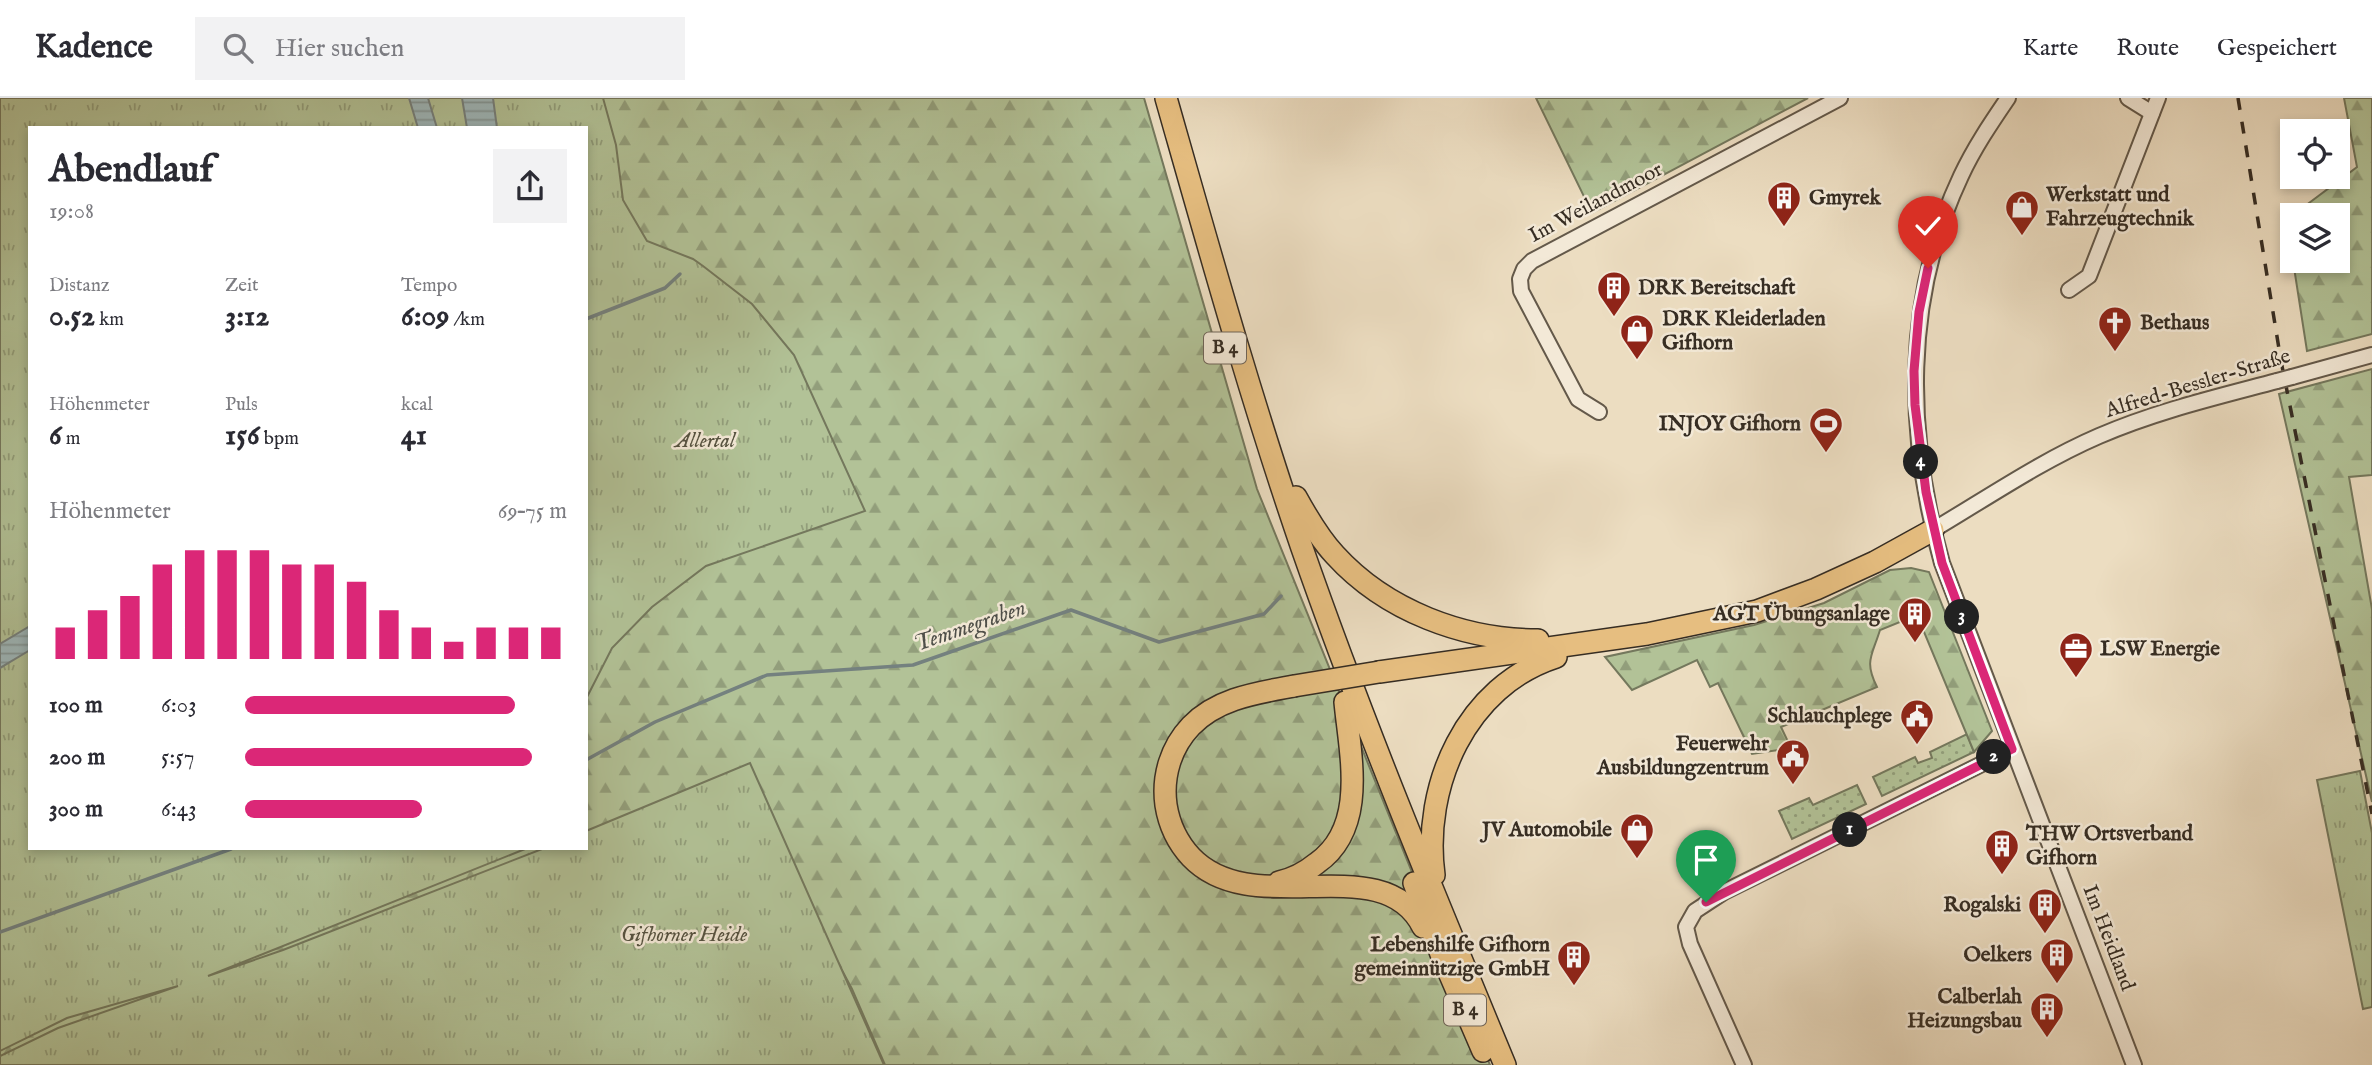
<!DOCTYPE html>
<html lang="de">
<meta charset="utf-8">
<style>
:root{--surface:#fff;--page:#f2f2f3;--text:#2b2b33;--muted:#7c7c81;--line:#e1e1e2;--accent:#db2777}
body{margin:0;font-family:"IM FELL English",serif;background:var(--page);color:var(--text);height:100vh;display:flex;flex-direction:column;font-size:26px;white-space:nowrap}
*{box-sizing:border-box;margin:0}
p{font-size:23px;color:var(--muted)}
.icon{flex:none;width:38px;height:38px;fill:none;stroke:currentColor;stroke-width:2;stroke-linecap:round;stroke-linejoin:round}
.map{position:relative;flex:1;overflow:hidden}
.side{position:absolute;left:28px;top:28px;width:560px;height:724px;display:flex;flex-direction:column;background:var(--surface);border-radius:0px;box-shadow:0 4px 10px #0003}
.side>*{flex:none}
.buttons{position:absolute;left:2280px;top:21px;display:grid;gap:14px}
.buttons a{display:grid;place-items:center;width:70px;height:70px;border-radius:0px;background:var(--surface);box-shadow:0 4px 10px #0003;font-size:35px}
.pin{position:absolute;display:grid;place-items:center;width:60px;height:60px;color:#fff;margin:-72px -30px;border-radius:50% 50% 50% 0;rotate:-45deg;box-shadow:0 0 7px #0007}
.pin .icon{rotate:45deg}
.km{position:absolute;width:35px;height:35px;margin:-18px;border-radius:50%;background:#222;color:#fff;font-size:19px;line-height:35px;text-align:center}
.round{display:grid;place-items:center;flex:none;width:74px;height:74px;border-radius:0px;background:var(--page)}
.summary{display:flex;align-items:center;justify-content:space-between;height:119px;padding:0 21px}
h1{font-size:38px;font-weight:700;line-height:52px}
.stats{display:grid;grid-template-columns:repeat(3,1fr);gap:10px;height:119px;padding:7px 21px}
.stats div{display:grid;align-content:center}
.stats b{font-size:30px;font-weight:700}
.stats small{font-size:19px;font-weight:400}
.stats p{font-size:19px}
.chart{height:196px;padding:14px 21px}
.chart p{display:flex;justify-content:space-between}
.chart svg{width:100%;height:126px;margin-top:7px;stroke:var(--accent);stroke-width:6}
ul{padding:0 21px;list-style:none;font-size:23px}
li{display:grid;grid-template-columns:112px 84px 1fr;align-items:center;height:52px}
li i{height:18px;border-radius:9px;background:var(--accent)}
header{display:flex;align-items:center;gap:42px;box-sizing:border-box;height:98px;padding:0 35px;background:var(--surface);border-bottom:2px solid var(--line)}
header strong{font-size:33px}
nav{display:flex;gap:38px;margin-inline-start:auto;font-size:24px}
.search{width:490px;height:63px;background:var(--page);display:flex;align-items:center;gap:18px;box-sizing:border-box;padding:0 24px;border-radius:0px;color:var(--muted);font-size:26px}
.map>svg:first-child{display:block}
.grass{fill:url(#grass-dots);stroke:#74785d;stroke-width:2}
.forest{fill:url(#forest-firs);stroke:#74785d;stroke-width:2}
.park{fill:url(#park-tufts);stroke:#74785d;stroke-width:2}
.water{fill:url(#water-rules);stroke:#74817f;stroke-width:2}
.lines{fill:none;stroke-linecap:round;stroke-linejoin:round}
.stream{stroke:#74817f;stroke-width:3.5}
.minor-casing{stroke:#64594a;stroke-width:18}
.highway-casing{stroke:#362d23;stroke-width:24}
.minor{stroke:#f3e9d7;stroke-width:14}
.highway{stroke:#e6be80;stroke-width:21}
.rail{stroke:#362d23;stroke-width:3.5;stroke-dasharray:12 12;stroke-linecap:butt}
.minor-bridge-casing{stroke:#64594a;stroke-width:18;stroke-linecap:butt}
.highway-bridge-casing{stroke:#362d23;stroke-width:24;stroke-linecap:butt}
.minor-bridge{stroke:#f3e9d7;stroke-width:14}
.highway-bridge{stroke:#e6be80;stroke-width:21}
.route-casing{stroke:#fff;stroke-width:14}
.route{stroke:#db2777;stroke-width:9}
.labels{text-anchor:middle;dominant-baseline:central;stroke-width:5;stroke-linejoin:round;paint-order:stroke}
.shield{fill:#f3e9d7;stroke:#6f6559;stroke-width:2}
.shield-label{font-size:19px;font-weight:bold;fill:#362d23}
.poi-label{font-size:21px;font-weight:bold;fill:#362d23;stroke:#f3e9d7;text-anchor:end}
.street-label{font-size:21px;fill:#362d23;stroke:#f3e9d7}
.park-label{font-size:21px;font-style:italic;fill:#555240;stroke:#f3e9d7}
.water-label{font-size:23px;font-style:italic;fill:#50504a;stroke:#f3e9d7}
</style>
<header>
<strong>Kadence</strong>
<div class="search"><svg class="icon" aria-label="search" viewBox="0 0 24 24"><circle cx="10" cy="10" r="6"/><path d="M15 15l6 6"/></svg>Hier suchen</div>
<nav><a>Karte</a><a>Route</a><a>Gespeichert</a></nav>
</header>
<div class="map">
<svg width="2372" height="967" viewBox="0 0 2372 967">
<defs>
<pattern id="grass-dots" width="8" height="8" patternUnits="userSpaceOnUse" patternTransform="scale(1.75)"><rect width="8" height="8" fill="#b2c297"/><path d="M2 2h.1M6 6h.1" fill="none" stroke="#929e7b" stroke-width="1.8" stroke-linecap="round"/></pattern>
<pattern id="forest-firs" width="22" height="20" patternUnits="userSpaceOnUse" patternTransform="scale(1.75)"><rect width="22" height="20" fill="#b2c297"/><path d="M5 1l3.5 6h-7zM16 11l3.5 6h-7z" fill="#929e7b"/></pattern>
<pattern id="park-tufts" width="24" height="20" patternUnits="userSpaceOnUse" patternTransform="scale(1.75)"><rect width="24" height="20" fill="#b2c297"/><path d="M3 7l-1-3M5 7V3M7 7l1-3M15 17l-1-3M17 17v-4M19 17l1-3" fill="none" stroke="#929e7b"/></pattern>
<pattern id="water-rules" width="6" height="5" patternUnits="userSpaceOnUse" patternTransform="scale(1.75)"><rect width="6" height="5" fill="#9eb9bd"/><path d="M0 2.5h6" fill="none" stroke="#829799"/></pattern>
</defs>
<rect width="100%" height="100%" fill="#ecddc1"/>
<filter id="stains"><feTurbulence type="fractalNoise" baseFrequency=".00286" numOctaves="4"/><feColorMatrix values="0 0 0 0 .2 0 0 0 0 .09 0 0 0 0 .02 0 0 0 .5 -.17"/></filter>
<radialGradient id="worn" r=".72"><stop offset=".6" stop-color="#630" stop-opacity="0"/><stop offset="1" stop-color="#630" stop-opacity=".3"/></radialGradient>
<g class="grass">
<polygon points="1967,636 1974,654 1882,698 1873,679 1915,659 1918,665 1932,660 1930,654"/>
<polygon points="1857,687 1866,706 1792,741 1779,713 1809,700 1813,707"/>
</g>
<g class="forest">
<polygon points="551,0 1144,0 1257,391 1490,967 885,967 852,891 751,702 0,967 0,859 271,751 586,751 586,398 625,175 586,30"/>
<polygon points="1536,0 1808,0 1592,115"/>
<polygon points="2344,0 2372,0 2372,236 2307,253 2293,163 2338,163 2338,117 2293,117 2357,69"/>
<polygon points="2372,271 2372,377 2349,379 2372,511 2372,704 2279,296"/>
<path d="M1911,470L1929,474L1992,633L1974,654L1917,517L1880,532C1872,558 1864,563 1877,589L1781,629L1791,650L1752,656L1718,585L1710,589L1697,562L1632,592L1605,559L1754,527L1824,505L1890,472Z"/>
</g>
<g class="park">
<polygon points="0,0 603,0 616,47 623,102 647,143 693,161 703,168 752,206 794,257 865,413 706,468 652,509 612,550 586,601 586,30 30,30 30,751 525,751 208,878 283,852 542,751 586,751 586,733 750,665 884,967 0,967 0,958 58,930 178,888 67,920 0,953"/>
<polygon points="2360,673 2372,735 2372,909 2363,911 2317,682"/>
</g>
<g class="water">
<polygon points="409,0 428,0 437,30 418,30"/>
<polygon points="462,0 493,0 497,30 467,30"/>
<polygon points="30,528 30,552 0,570 0,546"/>
</g>
<g class="lines">
<g class="stream">
<polyline points="586,221 665,190 680,176"/>
<polyline points="586,662 655,624 767,577 913,567 1071,512 1159,544 1264,516 1281,498"/>
<polyline points="0,834 231,751"/>
</g>
<g class="minor-casing">
<g id="minor">
<path d="M2008,0C1991,25 1974,50 1961,78C1903,201 1906,336 1942,465L2134,967"/>
<polyline points="2128,0 2152,15"/>
<polyline points="2069,192 2089,178 2158,0"/>
<polyline points="2292,279 2372,257"/>
<polyline points="1599,314 1578,301 1521,193 1520,181 1524,171 1532,163 1840,0"/>
<path d="M1933,432C1987,400 2041,363 2099,338C2157,313 2217,299 2277,283"/>
<polyline points="1744,967 1690,846 1686,829 1695,813 1724,794 2012,651"/>
</g>
</g>
<g class="highway-casing">
<g id="highway">
<path d="M1166,0C1209,151 1251,302 1302,450C1363,625 1434,796 1505,967"/>
<path d="M1296,399C1307,419 1319,440 1335,457C1386,513 1464,542 1538,542"/>
<polyline points="1379,574 1647,536 1757,513 1816,491 1875,464 1933,432"/>
<path d="M1294,588C1257,595 1218,600 1191,628C1171,649 1162,678 1166,707C1169,726 1178,745 1191,759C1254,825 1383,748 1423,829"/>
<path d="M1434,777C1422,688 1466,588 1556,559"/>
<path d="M1279,784C1293,781 1306,774 1317,765C1368,729 1350,657 1345,604"/>
<polyline points="1414,785 1441,856 1483,953"/>
</g>
</g>
<use href="#minor" class="minor"/>
<use href="#highway" class="highway"/>
<polyline class="rail" points="2238,0 2281,263 2372,716"/>
<g class="minor-bridge-casing">
<polyline id="minor-bridge" points="2277,283 2292,279"/>
</g>
<g class="highway-bridge-casing">
<polyline id="highway-bridge" points="1294,588 1379,574"/>
</g>
<use href="#minor-bridge" class="minor-bridge"/>
<use href="#highway-bridge" class="highway-bridge"/>
</g>
<g class="lines">
<g class="route-casing">
<polyline id="route" points="1706,804 2012,651 1942,465 1926,394 1915,307 1914,273 1919,214 1928,170"/>
</g>
<use href="#route" class="route"/>
</g>
<defs>
<g id="building-pin" transform="scale(1.75)"><path d="M0 17L-7.5 6A9.5 9.5 0 1 1 7.5 6Z" fill="#8f2418" stroke="#f3e9d7"/><path d="M-4-6H4V6H1V3H-1V6H-4ZM-2.5-4.3h1.7v1.8h-1.7ZM.8-4.3h1.7v1.8H.8ZM-2.5-1h1.7V.8h-1.7ZM.8-1h1.7V.8H.8Z" fill="#fff"/></g>
<g id="shop-pin" transform="scale(1.75)"><path d="M0 17L-7.5 6A9.5 9.5 0 1 1 7.5 6Z" fill="#8f2418" stroke="#f3e9d7"/><path d="M-5-2.5h2.3a2.7 3.5 0 0 1 5.4 0H5L5.5 6h-11ZM-1.5-2.5h3a1.5 2.3 0 0 0-3 0Z" fill="#fff"/></g>
<g id="church-pin" transform="scale(1.75)"><path d="M0 17L-7.5 6A9.5 9.5 0 1 1 7.5 6Z" fill="#8f2418" stroke="#f3e9d7"/><path d="M-1.2-6h2.4v3.5h3.3v2.4h-3.3V6h-2.4V-.1h-3.3v-2.4h3.3Z" fill="#fff"/></g>
<g id="stadium-pin" transform="scale(1.75)"><path d="M0 17L-7.5 6A9.5 9.5 0 1 1 7.5 6Z" fill="#8f2418" stroke="#f3e9d7"/><path d="M0-5a6.5 5 0 1 0 0 10a6.5 5 0 1 0 0-10ZM-3.5-1.8h7v3.6h-7Z" fill="#fff"/></g>
<g id="office-pin" transform="scale(1.75)"><path d="M0 17L-7.5 6A9.5 9.5 0 1 1 7.5 6Z" fill="#8f2418" stroke="#f3e9d7"/><path d="M-6-3h4V-5.5h4V-3h4V5H-6ZM-1-4.5V-3h2v-1.5ZM-6 0V1H6V0Z" fill="#fff"/></g>
<g id="civic-pin" transform="scale(1.75)"><path d="M0 17L-7.5 6A9.5 9.5 0 1 1 7.5 6Z" fill="#8f2418" stroke="#f3e9d7"/><path d="M-.6-6.5H3V-4.5H.6V-3L4-1V1h2V6H-6V1h2V-1L-.6-3ZM-1.2 2.5V6h2.4V2.5Z" fill="#fff"/></g>
</defs>
<g fill-rule="evenodd">
<use href="#building-pin" x="1784" y="100"/>
<use href="#shop-pin" x="2022" y="109"/>
<use href="#building-pin" x="1614" y="190"/>
<use href="#church-pin" x="2115" y="225"/>
<use href="#shop-pin" x="1637" y="233"/>
<use href="#stadium-pin" x="1826" y="326"/>
<use href="#building-pin" x="1915" y="516"/>
<use href="#office-pin" x="2076" y="551"/>
<use href="#civic-pin" x="1917" y="618"/>
<use href="#civic-pin" x="1793" y="658"/>
<use href="#shop-pin" x="1637" y="732"/>
<use href="#building-pin" x="2002" y="748"/>
<use href="#building-pin" x="2045" y="807"/>
<use href="#building-pin" x="2057" y="857"/>
<use href="#building-pin" x="1574" y="859"/>
<use href="#building-pin" x="2047" y="911"/>
</g>
<g class="labels">
<g class="shield">
<rect x="1204" y="234.5" width="42" height="31" rx="5"/>
<rect x="1444" y="896.5" width="42" height="31" rx="5"/>
</g>
<g class="shield-label">
<text x="1225" y="250">B 4</text>
<text x="1465" y="912">B 4</text>
</g>
<g class="poi-label">
<text x="2046" y="97" text-anchor="start">Werkstatt und<tspan x="2046" dy="24">Fahrzeugtechnik</tspan></text>
<text x="1809" y="100" text-anchor="start">Gmyrek</text>
<text x="1638" y="190" text-anchor="start">DRK Bereitschaft</text>
<text x="1662" y="221" text-anchor="start">DRK Kleiderladen<tspan x="1662" dy="24">Gifhorn</tspan></text>
<text x="2140" y="225" text-anchor="start">Bethaus</text>
<text x="1801" y="326">INJOY Gifhorn</text>
<text x="1890" y="516">AGT Übungsanlage</text>
<text x="2100" y="551" text-anchor="start">LSW Energie</text>
<text x="1892" y="618">Schlauchplege</text>
<text x="1769" y="646">Feuerwehr<tspan x="1769" dy="24">Ausbildungzentrum</tspan></text>
<text x="1612" y="732">JV Automobile</text>
<text x="2026" y="736" text-anchor="start">THW Ortsverband<tspan x="2026" dy="24">Gifhorn</tspan></text>
<text x="2021" y="807">Rogalski</text>
<text x="1550" y="847">Lebenshilfe Gifhorn<tspan x="1550" dy="24">gemeinnützige GmbH</tspan></text>
<text x="2032" y="857">Oelkers</text>
<text x="2022" y="899">Calberlah<tspan x="2022" dy="24">Heizungsbau</tspan></text>
</g>
<g class="street-label">
<text transform="translate(1596 105) rotate(-28)">Im Weilandmoor</text>
<text transform="translate(2198 286) rotate(-17)">Alfred-Bessler-Straße</text>
<text transform="translate(2108 840) rotate(69)">Im Heidland</text>
</g>
<g class="park-label">
<text x="705" y="343">Allertal</text>
<text x="684" y="837">Gifhorner Heide</text>
</g>
<g class="water-label">
<text transform="translate(970 528) rotate(-19)">Temmegraben</text>
</g>
</g>
<rect width="100%" height="100%" filter="url(#stains)"/>
<rect width="100%" height="100%" fill="url(#worn)"/>
</svg>
<div class="buttons">
<a><svg class="icon" aria-label="locate" viewBox="0 0 24 24"><circle cx="12" cy="12" r="6"/><path d="M12 2v4M12 18v4M2 12h4M18 12h4"/></svg></a>
<a><svg class="icon" aria-label="layers" viewBox="0 0 24 24"><path d="M12 4l9 5-9 5-9-5zM3 14l9 5 9-5"/></svg></a>
</div>
<div class="pin" style="left:1706px;top:804px;background:#1e9e55"><svg class="icon" aria-label="arrive" viewBox="0 0 24 24"><path d="M6 21V4h12l-3 4 3 4H6"/></svg></div>
<div class="pin" style="left:1928px;top:170px;background:#d93025"><svg class="icon" aria-label="check" viewBox="0 0 24 24"><path d="M5 12l5 5 9-10"/></svg></div>
<b class="km" style="left:1850px;top:732px">1</b>
<b class="km" style="left:1994px;top:659px">2</b>
<b class="km" style="left:1962px;top:519px">3</b>
<b class="km" style="left:1921px;top:364px">4</b>
<section class="side">
<div class="summary"><div><h1>Abendlauf</h1><p>19:08</p></div><a class="round"><svg class="icon" aria-label="share" viewBox="0 0 24 24"><path d="M12 15V3M7 8l5-5 5 5M5 13v7h14v-7"/></svg></a></div>
<div class="stats">
<div><p>Distanz</p><b>0.52<small> km</small></b></div>
<div><p>Zeit</p><b>3:12</b></div>
<div><p>Tempo</p><b>6:09<small> /km</small></b></div>
</div>
<div class="stats">
<div><p>Höhenmeter</p><b>6<small> m</small></b></div>
<div><p>Puls</p><b>156<small> bpm</small></b></div>
<div><p>kcal</p><b>41</b></div>
</div>
<div class="chart"><p><span>Höhenmeter</span>69–75 m</p>
<svg viewBox="0 0 160 44" preserveAspectRatio="none"><path d="M5 44V33M15 44V27M25 44V22M35 44V11M45 44V6M55 44V6M65 44V6M75 44V11M85 44V11M95 44V17M105 44V27M115 44V33M125 44V38M135 44V33M145 44V33M155 44V33"/></svg>
</div>
<ul>
<li><b>100 m</b>6:03<i style="width:84%"></i></li>
<li><b>200 m</b>5:57<i style="width:89%"></i></li>
<li><b>300 m</b>6:43<i style="width:55%"></i></li>
</ul>
</section>
</div>
